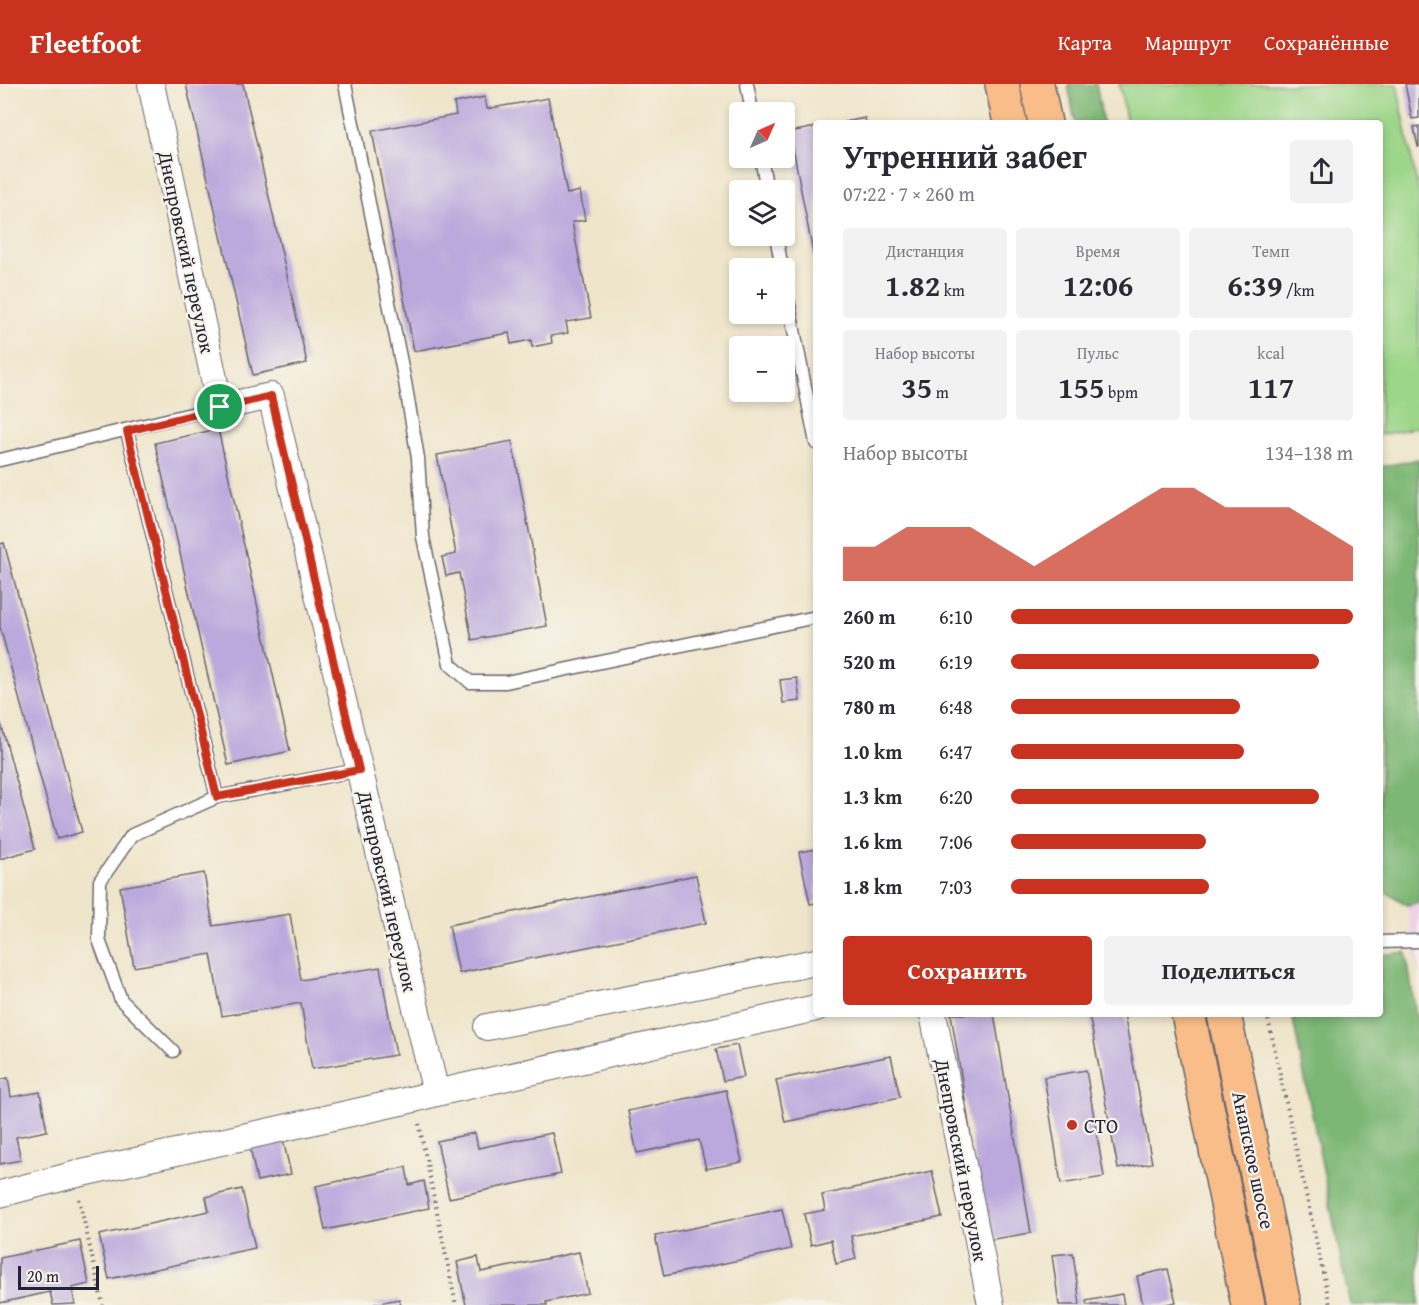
<!DOCTYPE html>
<html lang="ru">
<meta charset="utf-8">
<style>
:root{--surface:#fff;--page:#f2f2f3;--text:#2b2b33;--muted:#7c7c81;--accent:#c8321e}
body{margin:0;font-family:"Gentium Book Plus",serif;background:var(--page);color:var(--text);height:100vh;display:flex;flex-direction:column;font-size:22px;white-space:nowrap}
*{box-sizing:border-box;margin:0}
p{font-size:20px;color:var(--muted)}
.icon{flex:none;width:33px;height:33px;fill:none;stroke:currentColor;stroke-width:2;stroke-linecap:round;stroke-linejoin:round}
.map{position:relative;flex:1;overflow:hidden}
.details{position:absolute;left:813px;top:36px;width:570px;height:897px;display:flex;flex-direction:column;background:var(--surface);border-radius:6px;box-shadow:0 3px 9px #0003}
.details>*{flex:none}
.needle{width:39px;rotate:45deg}
.buttons{position:absolute;left:729px;top:18px;display:grid;gap:12px}
.buttons a{display:grid;place-items:center;width:66px;height:66px;border-radius:6px;background:var(--surface);box-shadow:0 3px 9px #0003;font-size:30px}
.scale{position:absolute;left:18px;bottom:15px;width:81px;box-sizing:border-box;padding-left:6px;border:3px solid #22223b;border-top:0;font-size:16px;line-height:21px;white-space:nowrap;color:#22223b;-webkit-text-stroke:4px #f7f3e8;paint-order:stroke}
.pin{position:absolute;display:grid;place-items:center;width:51px;height:51px;color:#fff;margin:-26px;border:3px solid #fff;border-radius:50%;box-shadow:0 2px 6px #0007}
.round{display:grid;place-items:center;flex:none;width:63px;height:63px;border-radius:6px;background:var(--page)}
.head{display:flex;align-items:center;justify-content:space-between;height:102px;padding:0 30px}
h1{font-size:33px;font-weight:700;line-height:45px}
.figures{display:grid;grid-template-columns:repeat(3,1fr);gap:9px;height:102px;padding:6px 30px}
.figures div{display:grid;align-content:center;border-radius:6px;background:var(--page);text-align:center}
.figures b{font-size:30px;font-weight:700}
.figures small{font-size:16px;font-weight:400}
.figures p{font-size:16px}
.chart{height:168px;padding:12px 30px}
.chart p{display:flex;justify-content:space-between}
.chart svg{width:100%;height:108px;margin-top:6px;fill:var(--accent);opacity:.7}
.cta{display:flex;gap:12px;margin-top:auto;padding:12px 30px}
.cta a{flex:1;height:69px;border-radius:6px;background:var(--accent);color:#fff;font-size:24px;font-weight:700;line-height:69px;text-align:center}
.cta a+a{background:var(--page);color:var(--text)}
ul{padding:0 30px;list-style:none;font-size:20px}
li{display:grid;grid-template-columns:96px 72px 1fr;align-items:center;height:45px}
li i{height:15px;border-radius:8px;background:var(--accent)}
header{display:flex;align-items:center;gap:36px;box-sizing:border-box;height:84px;padding:0 30px;background:var(--accent);color:#fff}
header strong{font-size:28px}
nav{display:flex;gap:33px;margin-inline-start:auto;font-size:21px}
.map>svg:first-child{display:block}
.built{fill:#eed0e7}
.green{fill:#9cd689;stroke:#5f7c62;stroke-width:1.5}
.forest{fill:#7db775;stroke:#506c58;stroke-width:1.5}
.building{fill:#bba9dd}
.lines{fill:none;stroke-linecap:round;stroke-linejoin:round}
.lane-casing{stroke:#6a666d;stroke-width:15}
.street-casing{stroke:#6a666d;stroke-width:28}
.highway-casing{stroke:#6a666d;stroke-width:36}
.path{stroke:#6a666d;stroke-width:4;stroke-dasharray:1.5 4.5;stroke-linecap:butt}
.lane{stroke:#fff;stroke-width:12}
.street{stroke:#fff;stroke-width:26}
.highway{stroke:#f9bd89;stroke-width:33}
.route-casing{stroke:#fff;stroke-width:12}
.route{stroke:#c8321e;stroke-width:8}
.poi-dot{fill:#c8321e;stroke:#f7f3e8;stroke-width:2}
.labels{text-anchor:middle;dominant-baseline:central;stroke-width:4.5;stroke-linejoin:round;paint-order:stroke}
.street-label{font-size:20px;fill:#22223b;stroke:#f7f3e8}
.poi-label{font-size:20px;fill:#22223b;stroke:#f7f3e8;text-anchor:start}
</style>
<header>
<strong>Fleetfoot</strong>
<nav><a>Карта</a><a>Маршрут</a><a>Сохранённые</a></nav>
</header>
<div class="map">
<svg width="1419" height="1221" viewBox="0 0 1419 1221">
<rect width="100%" height="100%" fill="#f7f3e8"/>
<filter id="ink" filterUnits="userSpaceOnUse"><feTurbulence type="fractalNoise" baseFrequency=".0167" numOctaves="2"/><feDisplacementMap in="SourceGraphic" scale="12" xChannelSelector="R" yChannelSelector="G"/><feConvolveMatrix kernelMatrix="1 2 1 2 8 2 1 2 1" color-interpolation-filters="sRGB"/></filter>
<filter id="wash" filterUnits="userSpaceOnUse"><feTurbulence type="fractalNoise" baseFrequency=".008" numOctaves="4" result="noise"/><feDisplacementMap in="SourceGraphic" scale="24" xChannelSelector="R" yChannelSelector="G"/><feGaussianBlur stdDeviation="1.35" result="paint"/><feColorMatrix in="noise" values="0 0 0 0 0 0 0 0 0 0 0 0 0 0 0 0 0 1.4 0 .05"/><feComposite in="paint" operator="in"/></filter>
<g filter="url(#wash)">
<rect width="100%" height="100%" fill="#efe5cb"/>
<polygon class="built" points="1419,818 1419,894 1407,821"/>
<polygon class="green" points="1119,0 1397,0 1419,111 1419,343 1380,351 1380,39 1127,39"/>
<g class="forest">
<polygon points="1068,0 1096,0 1103,39 1075,39"/>
<polygon points="1419,375 1419,818 1407,821 1380,804 1380,383"/>
<polygon points="1406,868 1419,950 1419,1221 1350,1221 1292,930 1380,930 1380,871"/>
</g>
<g id="blocks">
<g class="building">
<polygon points="186,0 243,0 307,279 253,291"/>
<polygon points="1405,0 1419,0 1419,34 1412,35"/>
<polygon points="485,13 487,25 548,14 567,110 580,107 585,136 572,138 591,234 566,238 568,249 551,252 552,259 532,263 531,256 511,260 509,249 414,267 372,47 456,31 454,19"/>
<polygon points="865,34 866,39 846,39 845,38"/>
<polygon points="1419,42 1419,63 1418,63 1414,43"/>
<polygon points="816,43 816,180 815,180 790,48"/>
<polygon points="218,345 290,667 228,681 155,359"/>
<polygon points="512,357 547,542 472,556 459,489 446,492 442,473 456,470 437,371"/>
<polygon points="4,459 82,748 57,755 0,543 0,460"/>
<polygon points="797,594 800,617 783,619 780,596"/>
<polygon points="0,636 35,765 0,775"/>
<polygon points="816,765 816,819 810,820 799,768"/>
<polygon points="204,789 213,842 290,830 301,896 380,883 396,971 312,985 301,919 222,932 211,870 134,883 120,803"/>
<polygon points="696,791 706,839 459,889 449,841"/>
<polygon points="951,930 994,930 1031,1149 988,1156"/>
<polygon points="1089,930 1124,930 1152,1079 1118,1085"/>
<polygon points="737,961 744,993 723,997 716,965"/>
<polygon points="891,972 900,1013 785,1038 776,996"/>
<polygon points="1086,986 1104,1093 1061,1100 1044,993"/>
<polygon points="8,994 11,1013 40,1008 47,1047 16,1053 21,1076 0,1080 0,996"/>
<polygon points="726,1006 742,1078 706,1085 699,1056 637,1069 628,1027"/>
<polygon points="475,1049 478,1064 552,1049 561,1090 449,1114 437,1057"/>
<polygon points="283,1056 291,1090 257,1097 250,1063"/>
<polygon points="406,1083 409,1101 424,1097 429,1124 325,1146 316,1102"/>
<polygon points="932,1087 942,1133 851,1152 856,1175 836,1180 831,1156 811,1161 804,1130 825,1126 822,1111"/>
<polygon points="242,1105 255,1164 109,1195 99,1151 209,1127 206,1113"/>
<polygon points="782,1125 791,1165 664,1192 655,1152"/>
<polygon points="80,1157 89,1200 72,1204 75,1220 53,1221 50,1208 0,1219 0,1174"/>
<polygon points="579,1168 588,1209 546,1218 547,1221 466,1221 457,1178 478,1173 481,1188"/>
<polygon points="1073,1169 1080,1221 1059,1221 1052,1171"/>
<polygon points="1168,1185 1176,1218 1161,1221 1143,1221 1137,1192"/>
<polygon points="1122,1210 1124,1221 1087,1221 1086,1217"/>
<polygon points="399,1215 401,1221 374,1221 374,1220"/>
</g>
</g>
</g>
<g filter="url(#ink)">
<use href="#blocks" fill-opacity="0" stroke="#6a666d" stroke-width="1.5"/>
<g class="lines">
<g class="lane-casing">
<g id="lane">
<polyline points="345,0 405,298 418,374 423,453 450,580 470,598 506,598 816,533"/>
<polyline points="747,0 752,28"/>
<polyline points="761,74 767,106"/>
<polyline points="776,152 782,184"/>
<polyline points="784,195 816,359"/>
<polyline points="127,347 217,713 359,686"/>
<polyline points="0,376 220,323"/>
<polyline points="1380,858 1419,857"/>
<polyline points="173,967 121,916 99,856 100,797 132,751 217,713"/>
</g>
</g>
<g class="street-casing">
<g id="street">
<polyline points="151,0 220,323 271,312 436,1009"/>
<polyline points="933,930 991,1221"/>
<polyline points="487,943 816,878"/>
<polyline points="0,1110 73,1091 414,1015 436,1009 816,924"/>
</g>
</g>
<g class="highway-casing">
<g id="highway">
<polyline points="1002,0 1010,39"/>
<polyline points="1037,0 1045,39"/>
<polyline points="1188,930 1248,1221"/>
<polyline points="1224,930 1284,1221"/>
</g>
</g>
<g class="path">
<polyline points="1267,930 1330,1221"/>
<polyline points="419,1040 456,1221"/>
<polyline points="79,1115 103,1221"/>
</g>
<use href="#lane" class="lane"/>
<use href="#street" class="street"/>
<use href="#highway" class="highway"/>
</g>
</g>
<g class="lines" filter="url(#ink)">
<g class="route-casing">
<polygon id="route" points="271,312 359,686 217,713 127,347"/>
</g>
<use href="#route" class="route"/>
</g>
<circle class="poi-dot" cx="1072" cy="1041" r="6"/>
<g class="labels">
<g class="street-label">
<text transform="translate(187 168) rotate(78)">Днепровский переулок</text>
<text transform="translate(388 807) rotate(77)">Днепровский переулок</text>
<text transform="translate(962 1076) rotate(79)">Днепровский переулок</text>
<text transform="translate(1254 1076) rotate(78)">Анапское шоссе</text>
</g>
<g class="poi-label">
<text x="1084" y="1041">СТО</text>
</g>
</g>
</svg>
<div class="buttons">
<a><svg class="needle" viewBox="-14 -14 28 28"><path d="M0-13l5 13h-10z" fill="#e53935"/><path d="M0 13l5-13h-10z" fill="#7c7c81"/></svg></a>
<a><svg class="icon" aria-label="layers" viewBox="0 0 24 24"><path d="M12 4l9 5-9 5-9-5zM3 14l9 5 9-5"/></svg></a>
<a>+</a>
<a>−</a>
</div>
<div class="scale">20 m</div>
<div class="pin" style="left:220px;top:323px;background:#1e9e55"><svg class="icon" aria-label="arrive" viewBox="0 0 24 24"><path d="M6 21V4h12l-3 4 3 4H6"/></svg></div>
<section class="details">
<div class="head"><div><h1>Утренний забег</h1><p>07:22 · 7 × 260 m</p></div><a class="round"><svg class="icon" aria-label="share" viewBox="0 0 24 24"><path d="M12 15V3M7 8l5-5 5 5M5 13v7h14v-7"/></svg></a></div>
<div class="figures">
<div><p>Дистанция</p><b>1.82<small> km</small></b></div>
<div><p>Время</p><b>12:06</b></div>
<div><p>Темп</p><b>6:39<small> /km</small></b></div>
</div>
<div class="figures">
<div><p>Набор высоты</p><b>35<small> m</small></b></div>
<div><p>Пульс</p><b>155<small> bpm</small></b></div>
<div><p>kcal</p><b>117</b></div>
</div>
<div class="chart"><p><span>Набор высоты</span>134–138 m</p>
<svg viewBox="0 0 160 44" preserveAspectRatio="none"><path d="M0 44V30L10 30L20 22L30 22L40 22L50 30L60 38L70 30L80 22L90 14L100 6L110 6L120 14L130 14L140 14L150 22L160 30V44z"/></svg>
</div>
<ul>
<li><b>260 m</b>6:10<i style="width:100%"></i></li>
<li><b>520 m</b>6:19<i style="width:90%"></i></li>
<li><b>780 m</b>6:48<i style="width:67%"></i></li>
<li><b>1.0 km</b>6:47<i style="width:68%"></i></li>
<li><b>1.3 km</b>6:20<i style="width:90%"></i></li>
<li><b>1.6 km</b>7:06<i style="width:57%"></i></li>
<li><b>1.8 km</b>7:03<i style="width:58%"></i></li>
</ul>
<div class="cta"><a>Сохранить</a><a>Поделиться</a></div>
</section>
</div>
